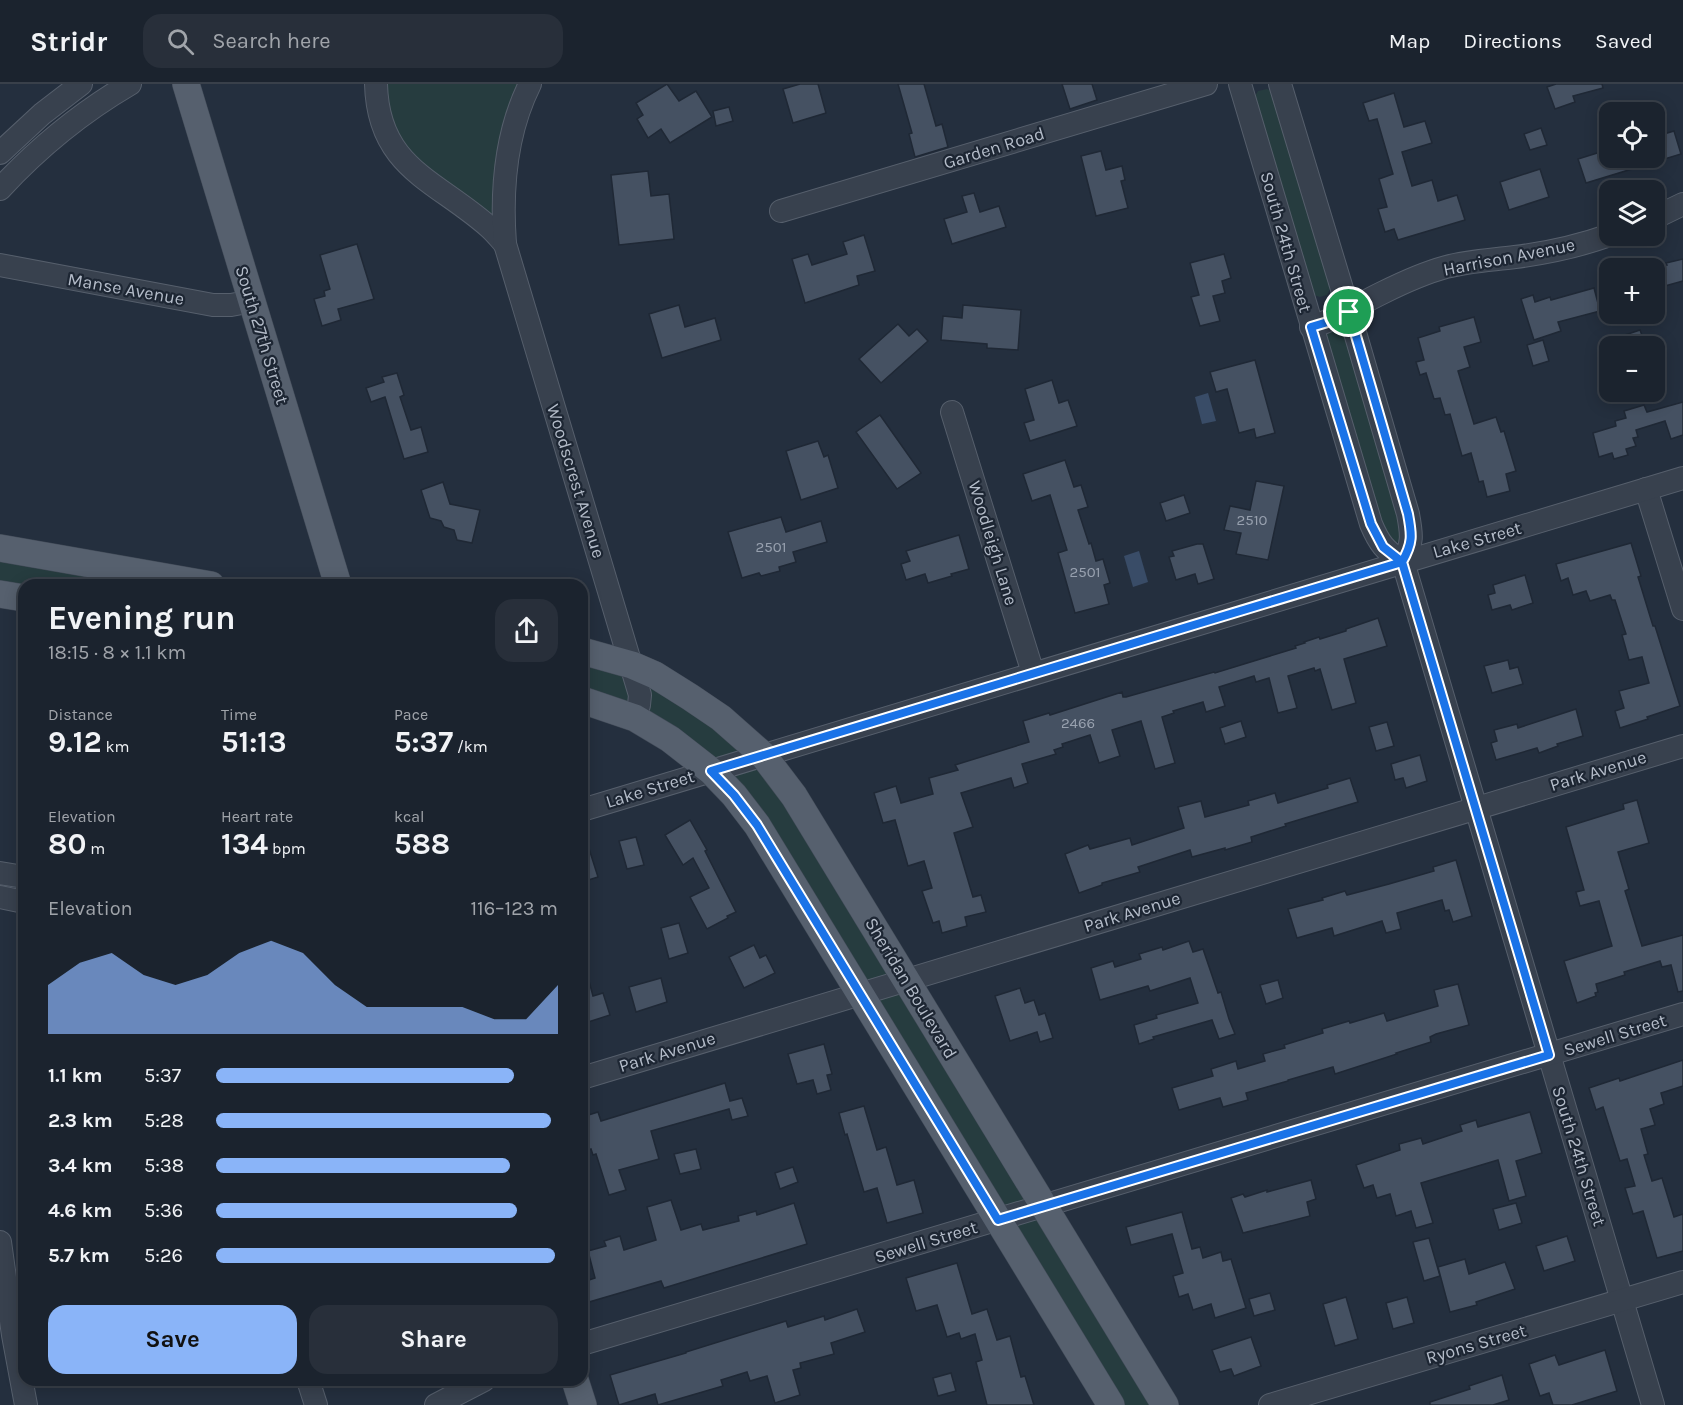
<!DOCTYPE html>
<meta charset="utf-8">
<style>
:root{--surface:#1b232e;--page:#282f3a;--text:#f1f3f6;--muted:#a0a4aa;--line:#39404a;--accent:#8ab4f8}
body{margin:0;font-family:Karla,sans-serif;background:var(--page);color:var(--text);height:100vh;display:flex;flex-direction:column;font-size:22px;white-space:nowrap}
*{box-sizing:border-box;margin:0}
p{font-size:20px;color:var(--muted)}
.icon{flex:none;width:33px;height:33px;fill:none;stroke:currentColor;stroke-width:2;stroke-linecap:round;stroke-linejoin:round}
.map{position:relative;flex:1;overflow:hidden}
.drawer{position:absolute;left:18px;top:495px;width:570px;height:807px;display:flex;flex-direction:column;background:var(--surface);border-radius:18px;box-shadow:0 3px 15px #0003,0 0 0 2px var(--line)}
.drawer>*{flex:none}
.buttons{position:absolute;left:1599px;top:18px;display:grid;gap:12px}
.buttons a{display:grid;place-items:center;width:66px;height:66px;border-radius:12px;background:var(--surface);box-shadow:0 3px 15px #0003,0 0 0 2px var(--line);font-size:30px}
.pin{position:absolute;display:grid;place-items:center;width:51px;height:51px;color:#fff;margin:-26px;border:3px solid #fff;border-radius:50%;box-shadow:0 2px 6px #0007}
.round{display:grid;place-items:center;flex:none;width:63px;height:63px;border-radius:18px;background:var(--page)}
.overview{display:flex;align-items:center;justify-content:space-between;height:102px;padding:0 30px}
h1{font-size:33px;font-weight:700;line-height:45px}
.stats{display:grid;grid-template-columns:repeat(3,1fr);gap:9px;height:102px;padding:6px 30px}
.stats div{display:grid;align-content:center}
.stats b{font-size:30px;font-weight:700}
.stats small{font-size:16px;font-weight:400}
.stats p{font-size:16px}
.chart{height:168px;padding:12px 30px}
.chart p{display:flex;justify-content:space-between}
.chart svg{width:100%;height:108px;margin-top:6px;fill:var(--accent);opacity:.7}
.action{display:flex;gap:12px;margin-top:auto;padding:12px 30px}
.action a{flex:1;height:69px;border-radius:18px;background:var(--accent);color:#111;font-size:24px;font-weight:700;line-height:69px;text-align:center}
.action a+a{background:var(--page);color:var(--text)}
ul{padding:0 30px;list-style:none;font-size:20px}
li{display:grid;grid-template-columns:96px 72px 1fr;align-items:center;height:45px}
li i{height:15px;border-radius:8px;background:var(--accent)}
header{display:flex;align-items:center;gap:36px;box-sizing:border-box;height:84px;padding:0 30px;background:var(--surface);border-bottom:2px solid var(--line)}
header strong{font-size:28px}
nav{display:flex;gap:33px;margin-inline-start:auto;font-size:21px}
.search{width:420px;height:54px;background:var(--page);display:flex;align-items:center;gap:15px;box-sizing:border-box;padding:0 21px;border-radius:18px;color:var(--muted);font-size:22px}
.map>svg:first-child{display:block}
.green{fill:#263c3f}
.water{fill:#394c67}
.building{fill:#455162;stroke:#1f2835;stroke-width:1.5}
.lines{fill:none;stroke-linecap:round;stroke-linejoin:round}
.minor-casing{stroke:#565f6c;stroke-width:24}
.major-casing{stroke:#414a57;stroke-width:28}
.minor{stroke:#38414e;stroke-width:22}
.major{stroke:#56606e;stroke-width:27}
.route-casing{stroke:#fff;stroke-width:12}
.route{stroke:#1a73e8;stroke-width:8}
.labels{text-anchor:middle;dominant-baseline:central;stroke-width:4.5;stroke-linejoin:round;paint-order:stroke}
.number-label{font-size:15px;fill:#98a1af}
.street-label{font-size:18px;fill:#b4bcc9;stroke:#1d2633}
</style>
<header>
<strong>Stridr</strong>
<div class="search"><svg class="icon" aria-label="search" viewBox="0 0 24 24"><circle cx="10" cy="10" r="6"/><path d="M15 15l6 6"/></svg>Search here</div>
<nav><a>Map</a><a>Directions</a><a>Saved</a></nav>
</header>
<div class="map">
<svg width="1683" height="1321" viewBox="0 0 1683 1321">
<rect width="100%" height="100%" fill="#242f3e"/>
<g class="green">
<polygon points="382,0 523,0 496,130 490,132 485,132 399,59"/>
<polygon points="1267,5 1272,7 1332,201 1327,211 1320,213 1314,211 1254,14 1258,7"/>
<polygon points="1339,244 1344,245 1405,445 1402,456 1392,460 1387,457 1325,250 1328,248"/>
<polygon points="0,464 211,501 24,501 0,510"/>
<polygon points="582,567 605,573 763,671 1165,1321 1111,1321 711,687 582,616"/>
</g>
<g class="water">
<polygon points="1208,309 1216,337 1202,340 1195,313"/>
<polygon points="1139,467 1148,498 1133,503 1124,472"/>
</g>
<g class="building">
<polygon points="667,0 679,17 696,7 712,33 670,59 661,45 648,54 637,35 643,31 636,19"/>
<polygon points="800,0 818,0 826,29 793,39 783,5"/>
<polygon points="898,0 924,0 936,42 942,40 948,63 915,73 909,50 912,49"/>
<polygon points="1062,0 1092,0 1097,16 1070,25"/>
<polygon points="1556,0 1602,0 1603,4 1573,12 1575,18 1555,25 1547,3"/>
<polygon points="1394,9 1404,43 1425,37 1432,59 1402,68 1412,102 1432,96 1438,117 1457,111 1465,136 1398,156 1394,145 1385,148 1378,125 1387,123 1379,95 1393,90 1377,35 1369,37 1363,19"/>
<polygon points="729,23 733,37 716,42 713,27"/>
<polygon points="1541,44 1547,61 1530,66 1524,50"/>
<polygon points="1674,47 1681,70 1586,99 1578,75 1610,65 1610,74 1654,74 1654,53"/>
<polygon points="1101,67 1106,86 1122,82 1125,96 1121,97 1128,124 1096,132 1081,72"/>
<polygon points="1540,85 1549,113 1509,126 1500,98"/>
<polygon points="648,87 651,112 669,110 674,155 619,161 611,91"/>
<polygon points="974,109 980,128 999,122 1006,143 952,160 944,135 967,128 962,112"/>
<polygon points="864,151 875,187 857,192 859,201 805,219 792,175 808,170 812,181 847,170 843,158"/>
<polygon points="357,160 374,215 338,225 341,236 322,242 314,215 325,212 324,207 330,205 320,171"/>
<polygon points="1224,170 1231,194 1222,197 1225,209 1213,212 1220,237 1200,242 1191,213 1199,211 1190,179"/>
<polygon points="1683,175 1683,197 1654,205 1654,185 1667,181 1666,179"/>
<polygon points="1594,204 1600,227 1558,238 1561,247 1534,256 1521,215 1533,211 1535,218 1550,213 1551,216"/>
<polygon points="679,221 685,243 715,234 721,256 662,274 649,230"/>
<polygon points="963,221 1021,226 1018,266 987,264 987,260 941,256 943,232 962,234"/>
<polygon points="1474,233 1481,258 1464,263 1470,283 1458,287 1474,340 1496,333 1501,348 1504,347 1516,387 1506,390 1510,407 1487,413 1483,397 1479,398 1471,369 1462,372 1450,330 1445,331 1440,314 1434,315 1426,289 1420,291 1416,278 1424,276 1418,254 1440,247 1439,243"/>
<polygon points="898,240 909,252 917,245 928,257 881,299 859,275"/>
<polygon points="1640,246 1646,262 1598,262 1598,260"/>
<polygon points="1543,256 1549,277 1533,282 1527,261"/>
<polygon points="1255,276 1275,349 1256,354 1254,345 1239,349 1227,305 1216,308 1210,288"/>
<polygon points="397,289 404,311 400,313 411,346 421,343 428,368 404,375 385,313 371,318 366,304 384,298 382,293"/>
<polygon points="1052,296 1059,319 1068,316 1077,342 1030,357 1024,339 1034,336 1025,305"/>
<polygon points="1683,318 1683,351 1671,355 1665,337 1636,346 1638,353 1633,354 1636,362 1626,365 1628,371 1614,375 1612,369 1599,373 1593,349 1616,342 1615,337 1626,334 1624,327 1644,321 1647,328"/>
<polygon points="880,331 921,389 897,405 856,348"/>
<polygon points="818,357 824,373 828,371 838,404 801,416 786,367"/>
<polygon points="1065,376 1074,403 1081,401 1088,423 1078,426 1089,460 1091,459 1096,477 1103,475 1110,499 1104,501 1109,520 1075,529 1058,469 1067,466 1050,411 1032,417 1023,390"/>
<polygon points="1256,397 1284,402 1268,476 1236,470 1241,449 1224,446 1230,422 1250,426"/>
<polygon points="443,398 450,420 480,426 472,459 457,456 454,446 444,443 441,437 430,434 421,406"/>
<polygon points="1184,411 1190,429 1166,437 1160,419"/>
<polygon points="781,433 786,448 821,437 827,458 793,468 796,478 779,483 780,487 761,492 759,489 742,494 728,448"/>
<polygon points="959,451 969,485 951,490 952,492 928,499 925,490 906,496 901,480 910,477 906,467"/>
<polygon points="1631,459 1641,492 1638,493 1653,542 1655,542 1680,622 1647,633 1648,635 1620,644 1615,627 1624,624 1619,607 1649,599 1642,573 1629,576 1622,551 1626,550 1615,516 1612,516 1610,511 1590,517 1586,507 1573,511 1568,494 1561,497 1556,480"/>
<polygon points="1197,460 1203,460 1214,495 1198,500 1195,490 1176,496 1169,473 1174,472 1172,467"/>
<polygon points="1525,491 1533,519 1512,526 1510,521 1492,526 1488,511 1495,509 1493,501"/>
<polygon points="1378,534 1387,562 1344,575 1356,619 1332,626 1320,585 1315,587 1314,584 1288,592 1297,624 1278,629 1269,594 1256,598 1254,592 1219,603 1225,622 1206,628 1203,618 1173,627 1174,629 1162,633 1175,679 1155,685 1141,637 1112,646 1120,672 1099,679 1090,651 1062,660 1063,663 1054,666 1056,670 1022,680 1028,699 1014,704 1011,694 961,709 973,743 954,749 973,813 981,811 986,828 965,833 967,842 942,849 939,837 933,839 922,807 932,804 924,777 908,782 895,736 883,739 874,709 896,702 901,719 933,710 929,694 958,686 955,681 1029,658 1023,637 1049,629 1050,631 1122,608 1123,613 1126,613 1214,588 1215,589 1296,564 1295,562 1305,559 1304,558 1319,553 1320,555 1346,547 1346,545"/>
<polygon points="1508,576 1510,585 1518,583 1523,600 1492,609 1484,582"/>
<polygon points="1576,625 1583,652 1557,660 1558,662 1539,669 1537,664 1496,676 1491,659 1497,657 1494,646 1517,640 1518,644"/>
<polygon points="1241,637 1246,653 1225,660 1220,644"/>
<polygon points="1387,638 1394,662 1376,667 1369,643"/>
<polygon points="1420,671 1427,697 1406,704 1403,694 1395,696 1391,680"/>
<polygon points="1350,694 1358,718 1285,740 1286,742 1251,753 1252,758 1225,766 1225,764 1192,773 1190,766 1138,783 1140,788 1102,799 1102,801 1079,809 1065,770 1088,761 1090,765 1130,754 1132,761 1184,744 1178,723 1201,717 1205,733 1249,721 1248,717 1275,709 1278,719 1328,704 1327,701"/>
<polygon points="1637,716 1649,759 1618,768 1629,805 1625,807 1642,862 1683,851 1683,907 1678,908 1671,881 1662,883 1660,877 1624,888 1625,891 1596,900 1598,908 1595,909 1596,912 1577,919 1564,877 1612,862 1599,817 1580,822 1576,808 1584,806 1566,743 1624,725 1623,720"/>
<polygon points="690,736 707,766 705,767 736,828 727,832 728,834 707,845 690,813 709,804 693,774 683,781 665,751"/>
<polygon points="585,752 598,793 582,798 582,753"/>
<polygon points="636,753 644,781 627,785 619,757"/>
<polygon points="1456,776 1472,832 1453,838 1449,826 1445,827 1442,816 1397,829 1401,845 1386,849 1382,837 1334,852 1332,844 1297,854 1288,825 1323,816 1322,814 1345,807 1347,811 1389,800 1434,787 1433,783"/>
<polygon points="679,839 688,869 669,875 661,844"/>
<polygon points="1189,857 1193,868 1203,865 1218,909 1221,908 1229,935 1235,950 1219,955 1212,936 1153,953 1154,955 1139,960 1134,941 1157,934 1156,931 1198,919 1190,894 1150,907 1148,902 1100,916 1091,884 1113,877 1115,883 1141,875 1139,870 1162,863 1163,866"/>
<polygon points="754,861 760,874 766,871 775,889 744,904 729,873"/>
<polygon points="586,886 593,912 603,909 610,931 582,940 582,887"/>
<polygon points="661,894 667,918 636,928 629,903"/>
<polygon points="1278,896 1283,914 1266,920 1260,901"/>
<polygon points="1458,900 1469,941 1436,950 1430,953 1431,958 1396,969 1397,970 1335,990 1333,983 1288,996 1288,997 1246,1009 1248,1016 1223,1023 1220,1014 1179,1026 1172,1004 1213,992 1211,985 1236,977 1238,985 1265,977 1263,970 1285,964 1284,961 1323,949 1322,945 1349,937 1350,939 1384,929 1387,937 1438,922 1434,906"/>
<polygon points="1020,904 1025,919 1034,916 1039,931 1045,929 1053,954 1040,958 1037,948 1010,957 995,912"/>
<polygon points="824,960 832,990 827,991 831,1006 817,1010 813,996 797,1000 788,970"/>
<polygon points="1683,976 1683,1002 1661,1009 1664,1020 1650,1025 1655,1041 1641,1045 1648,1070 1644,1071 1652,1097 1662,1094 1674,1133 1683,1130 1683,1167 1657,1174 1643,1127 1633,1130 1625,1104 1635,1102 1627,1075 1620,1077 1603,1023 1596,1026 1589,1004 1619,994 1620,997"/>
<polygon points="725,999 730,1017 742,1014 748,1032 732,1036 729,1025 651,1047 659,1075 619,1086 626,1106 609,1111 596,1070 593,1071 591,1065 582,1068 582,1033 598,1028 601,1037"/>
<polygon points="864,1022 877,1066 886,1063 897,1101 914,1096 923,1129 887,1139 877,1104 864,1108 847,1050 845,1051 839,1029"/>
<polygon points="1530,1028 1542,1069 1516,1077 1526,1112 1509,1117 1498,1076 1421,1099 1433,1139 1416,1144 1411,1127 1396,1132 1390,1110 1377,1114 1373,1101 1364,1104 1356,1081 1400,1066 1399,1060 1421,1054 1423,1060 1462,1047 1460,1041 1476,1036 1478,1043"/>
<polygon points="696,1065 701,1085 680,1090 674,1070"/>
<polygon points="793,1083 798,1098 780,1105 775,1089"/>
<polygon points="1311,1096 1316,1115 1307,1118 1310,1132 1243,1149 1231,1114 1243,1110 1245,1113 1267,1106 1267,1108"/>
<polygon points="671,1116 681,1146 701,1140 703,1146 739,1137 738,1132 756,1127 757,1131 794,1119 807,1160 664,1204 661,1197 589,1218 583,1198 595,1194 588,1167 606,1162 604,1157 620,1152 624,1166 656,1156 647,1123"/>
<polygon points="1516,1119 1522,1139 1499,1146 1493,1125"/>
<polygon points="1182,1128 1192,1165 1200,1163 1203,1174 1221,1168 1223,1177 1231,1175 1246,1224 1215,1234 1211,1220 1193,1226 1188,1210 1179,1213 1173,1192 1183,1189 1172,1150 1131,1161 1126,1143"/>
<polygon points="1567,1152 1575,1177 1544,1187 1536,1162"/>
<polygon points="1429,1154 1440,1192 1424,1197 1413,1158"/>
<polygon points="1465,1175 1469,1190 1505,1178 1515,1205 1476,1218 1477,1221 1450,1228 1438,1183"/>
<polygon points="957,1179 972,1230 987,1225 997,1256 1010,1252 1021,1293 1025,1292 1034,1321 987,1321 976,1278 982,1276 975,1250 961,1255 959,1249 947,1253 937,1221 916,1227 906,1194"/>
<polygon points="1270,1209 1275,1226 1254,1232 1249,1215"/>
<polygon points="1346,1213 1358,1255 1335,1262 1323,1220"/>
<polygon points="1407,1213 1414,1239 1393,1245 1386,1219"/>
<polygon points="857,1225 865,1248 831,1259 834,1270 800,1279 801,1284 793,1286 800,1311 775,1319 767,1292 750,1297 747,1288 721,1296 723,1302 658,1321 655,1310 619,1321 610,1291 686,1269 686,1268 786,1237 788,1243 824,1232 825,1236"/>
<polygon points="1251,1253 1261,1282 1234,1292 1231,1285 1220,1288 1212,1266"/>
<polygon points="1605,1266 1617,1307 1572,1321 1553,1321 1549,1309 1540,1312 1529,1280 1555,1271 1559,1281"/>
<polygon points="951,1289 956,1307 938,1312 933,1294"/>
<polygon points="1502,1291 1509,1316 1493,1321 1430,1321 1430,1318 1470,1305 1469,1302"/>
</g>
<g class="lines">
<g class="minor-casing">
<g id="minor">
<path d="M376,0C378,84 436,96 489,143C495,148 500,155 505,160"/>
<path d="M530,0C505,50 501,106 505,160L640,611L639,621L635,634"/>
<path d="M1240,0L1371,440C1379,459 1385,467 1403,478L1653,1321"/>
<path d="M1280,0L1349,228L1408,430C1412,451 1413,459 1403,478"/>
<polyline points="0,69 42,30 81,0"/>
<path d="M0,105C38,64 82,28 130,0"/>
<polyline points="781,127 1206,0"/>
<polyline points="1654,134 1683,120"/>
<polyline points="0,181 213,221 231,221 252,217"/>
<path d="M1311,243C1338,235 1357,221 1382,209C1402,199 1424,189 1446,183C1469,177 1492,176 1515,173C1547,169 1579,162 1610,151"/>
<polyline points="952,328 1033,589"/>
<polyline points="1646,405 1683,525"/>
<polyline points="582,726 1683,394"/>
<polyline points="0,789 24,793"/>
<polyline points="0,813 24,818"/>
<polyline points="582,994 1683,662"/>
<polyline points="0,1158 13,1251 26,1321"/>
<polyline points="582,1260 1683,930"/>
<polyline points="308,1296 316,1321"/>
<polyline points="436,1321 484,1296"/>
<polyline points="1270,1321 1683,1198"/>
</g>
</g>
<g class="major-casing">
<g id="major">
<polyline points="186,0 338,501"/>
<polyline points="0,464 211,501"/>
<polyline points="0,510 24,514"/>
<polyline points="582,567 632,581 655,591 690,613 721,634 763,671 794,712 1165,1321"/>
<polyline points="582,616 635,634 670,655 711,687 734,711 757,741 1111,1321"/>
<polyline points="575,1296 583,1321"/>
</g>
</g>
<use href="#minor" class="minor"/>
<use href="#major" class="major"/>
</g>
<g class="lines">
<g class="route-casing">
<path id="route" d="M1349,228L1408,430C1412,451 1413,459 1402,478L711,687L734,711L757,741L998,1136L1549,971L1402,478L1383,463L1371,440L1311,243L1331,237L1349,228"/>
</g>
<use href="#route" class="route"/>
</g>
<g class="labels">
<g class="number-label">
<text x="1252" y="436">2510</text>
<text x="771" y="463">2501</text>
<text x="1085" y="488">2501</text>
<text x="1078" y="639">2466</text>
</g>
<g class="street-label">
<text transform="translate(994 64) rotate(-17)">Garden Road</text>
<text transform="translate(1286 158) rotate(74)">South 24th Street</text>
<text transform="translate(1509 173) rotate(-11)">Harrison Avenue</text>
<text transform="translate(126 205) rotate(10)">Manse Avenue</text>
<text transform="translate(262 251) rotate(73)">South 27th Street</text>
<text transform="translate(576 397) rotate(73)">Woodscrest Avenue</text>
<text transform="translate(1477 456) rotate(-16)">Lake Street</text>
<text transform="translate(993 459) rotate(73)">Woodleigh Lane</text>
<text transform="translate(1598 687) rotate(-17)">Park Avenue</text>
<text transform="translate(650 705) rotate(-17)">Lake Street</text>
<text transform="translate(1132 828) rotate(-17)">Park Avenue</text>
<text transform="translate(911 904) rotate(59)">Sheridan Boulevard</text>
<text transform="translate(1615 951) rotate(-17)">Sewell Street</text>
<text transform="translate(667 968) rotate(-17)">Park Avenue</text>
<text transform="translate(1579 1072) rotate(73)">South 24th Street</text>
<text transform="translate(926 1158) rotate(-17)">Sewell Street</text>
<text transform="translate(1476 1260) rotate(-16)">Ryons Street</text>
</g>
</g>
</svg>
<div class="buttons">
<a><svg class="icon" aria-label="locate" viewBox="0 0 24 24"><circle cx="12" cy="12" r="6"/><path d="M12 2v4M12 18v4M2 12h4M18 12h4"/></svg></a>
<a><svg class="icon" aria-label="layers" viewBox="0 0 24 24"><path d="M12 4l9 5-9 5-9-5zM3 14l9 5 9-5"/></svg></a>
<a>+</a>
<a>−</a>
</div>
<div class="pin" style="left:1349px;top:228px;background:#1e9e55"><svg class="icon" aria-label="arrive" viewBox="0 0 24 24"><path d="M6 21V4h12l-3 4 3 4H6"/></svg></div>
<section class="drawer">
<div class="overview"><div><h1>Evening run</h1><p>18:15 · 8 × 1.1 km</p></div><a class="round"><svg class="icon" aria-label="share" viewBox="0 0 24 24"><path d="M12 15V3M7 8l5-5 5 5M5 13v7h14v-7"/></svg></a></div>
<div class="stats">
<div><p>Distance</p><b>9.12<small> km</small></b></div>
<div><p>Time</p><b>51:13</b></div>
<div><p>Pace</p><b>5:37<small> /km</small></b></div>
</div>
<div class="stats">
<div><p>Elevation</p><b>80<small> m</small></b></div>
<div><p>Heart rate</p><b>134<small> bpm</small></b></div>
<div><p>kcal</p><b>588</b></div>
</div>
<div class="chart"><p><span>Elevation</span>116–123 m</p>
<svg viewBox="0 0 160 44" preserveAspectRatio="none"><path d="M0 44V24L10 15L20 11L30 20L40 24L50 20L60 11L70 6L80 11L90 24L100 33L110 33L120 33L130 33L140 38L150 38L160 24V44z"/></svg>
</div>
<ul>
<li><b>1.1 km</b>5:37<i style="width:87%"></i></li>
<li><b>2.3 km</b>5:28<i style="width:98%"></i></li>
<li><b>3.4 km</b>5:38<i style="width:86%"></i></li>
<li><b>4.6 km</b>5:36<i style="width:88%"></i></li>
<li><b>5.7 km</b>5:26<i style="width:99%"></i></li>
</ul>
<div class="action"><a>Save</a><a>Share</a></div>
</section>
</div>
